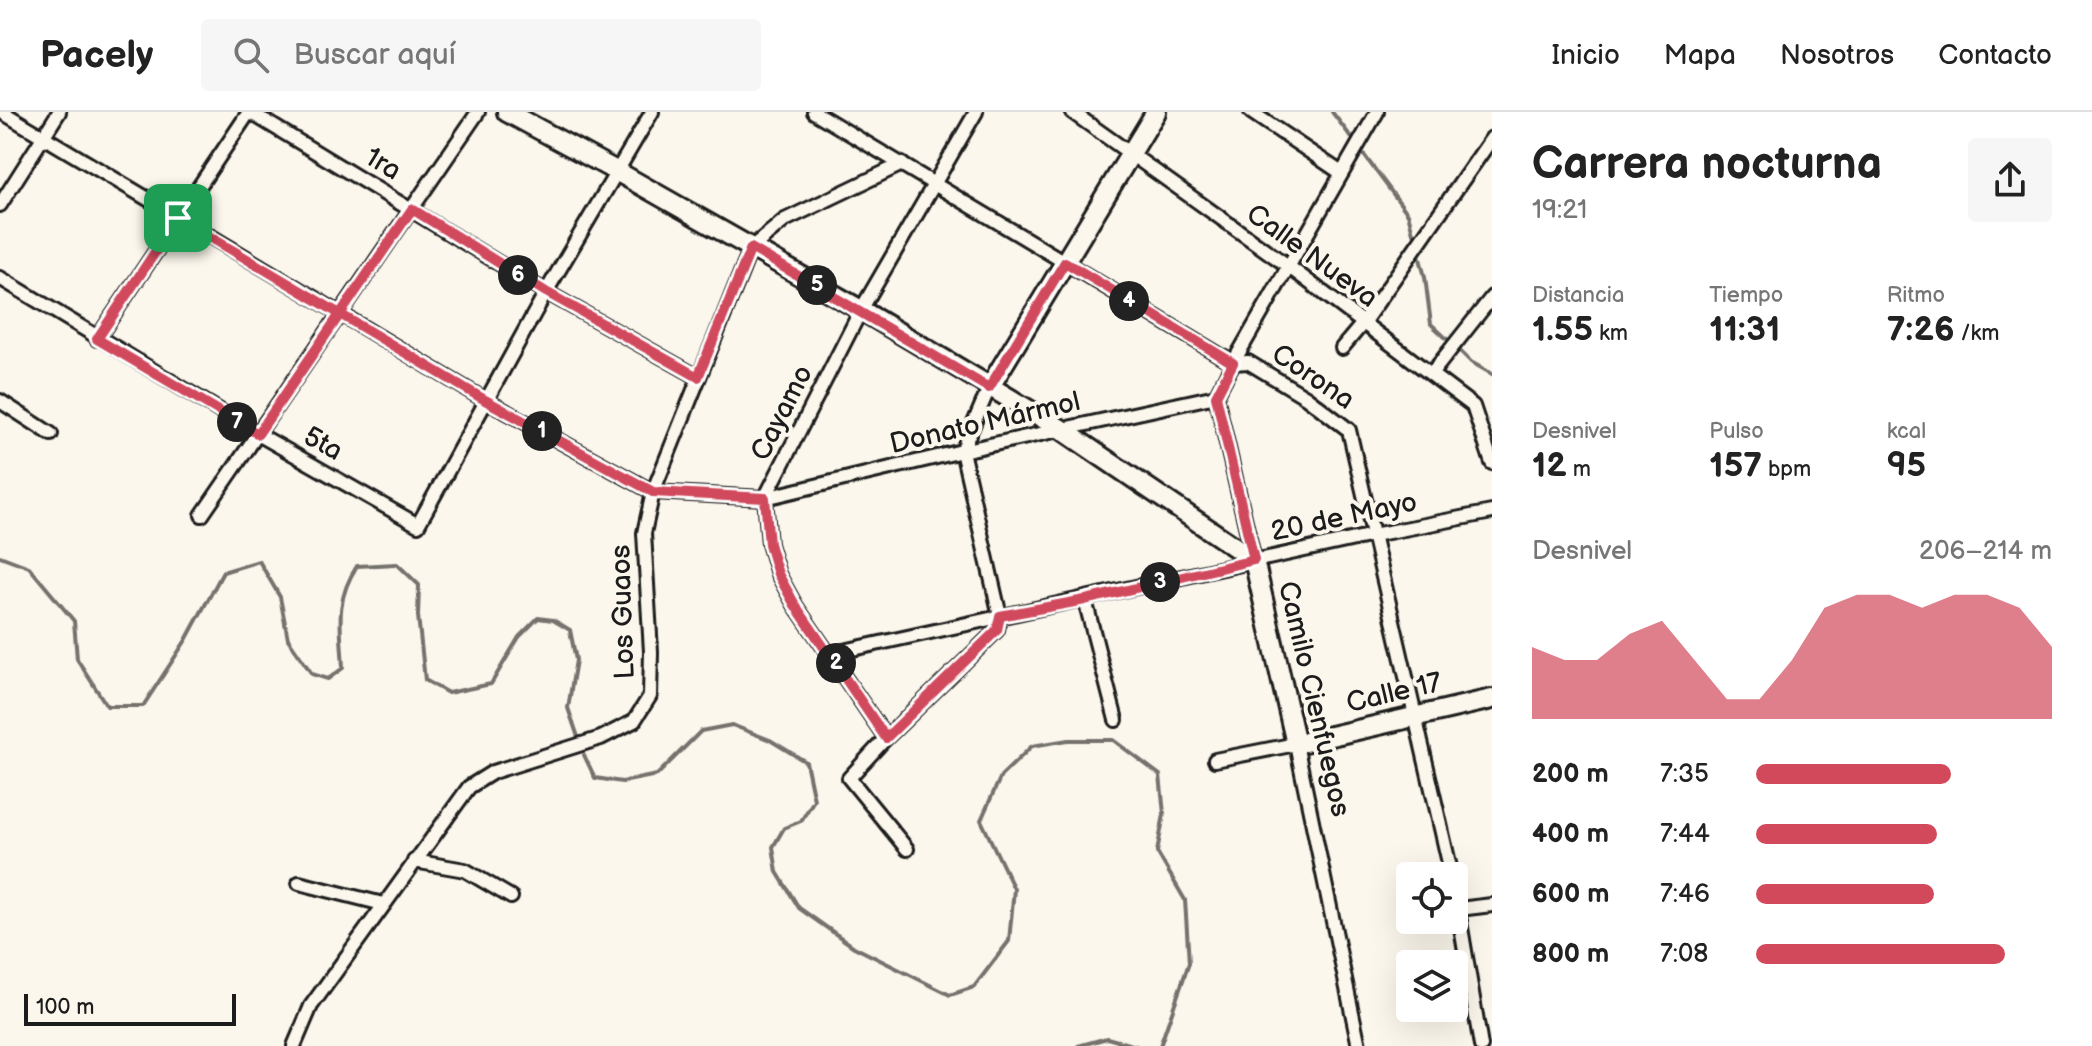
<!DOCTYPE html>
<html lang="es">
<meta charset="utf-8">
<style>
:root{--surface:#fff;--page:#f6f6f6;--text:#222;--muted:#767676;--line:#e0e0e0;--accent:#d1495b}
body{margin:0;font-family:"Balsamiq Sans",sans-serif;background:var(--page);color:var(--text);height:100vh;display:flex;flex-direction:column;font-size:30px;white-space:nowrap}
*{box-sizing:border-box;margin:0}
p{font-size:26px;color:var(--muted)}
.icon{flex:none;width:44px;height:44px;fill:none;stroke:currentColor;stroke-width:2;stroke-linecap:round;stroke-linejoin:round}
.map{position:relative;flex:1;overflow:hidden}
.panel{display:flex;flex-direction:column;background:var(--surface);width:600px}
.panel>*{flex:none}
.fabs{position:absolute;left:1396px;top:750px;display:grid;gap:16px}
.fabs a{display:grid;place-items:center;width:72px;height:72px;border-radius:8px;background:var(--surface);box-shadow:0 8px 32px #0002;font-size:40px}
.scale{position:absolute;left:24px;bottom:20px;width:212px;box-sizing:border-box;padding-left:8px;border:4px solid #1c1c1c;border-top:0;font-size:22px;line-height:28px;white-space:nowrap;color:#1c1c1c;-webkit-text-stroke:6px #fbf7ec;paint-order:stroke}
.pin{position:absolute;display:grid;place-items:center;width:68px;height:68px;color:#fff;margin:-34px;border-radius:16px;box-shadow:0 4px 12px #0006}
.km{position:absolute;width:40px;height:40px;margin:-20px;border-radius:50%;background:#222;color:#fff;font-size:22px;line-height:40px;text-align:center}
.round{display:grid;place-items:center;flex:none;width:84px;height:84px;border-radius:8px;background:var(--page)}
.head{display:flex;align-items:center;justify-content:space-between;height:136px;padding:0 40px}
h1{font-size:44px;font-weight:800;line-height:60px}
.metrics{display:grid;grid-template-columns:repeat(3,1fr);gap:12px;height:136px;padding:8px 40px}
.metrics div{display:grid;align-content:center}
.metrics b{font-size:34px;font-weight:800}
.metrics small{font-size:22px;font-weight:400}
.metrics p{font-size:22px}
.chart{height:224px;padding:16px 40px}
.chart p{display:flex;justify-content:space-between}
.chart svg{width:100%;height:144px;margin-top:8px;fill:var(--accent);opacity:.7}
ul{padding:0 40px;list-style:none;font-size:26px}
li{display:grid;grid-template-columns:128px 96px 1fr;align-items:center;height:60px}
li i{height:20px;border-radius:10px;background:var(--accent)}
header{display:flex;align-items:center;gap:48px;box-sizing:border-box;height:112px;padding:0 40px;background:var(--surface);border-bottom:2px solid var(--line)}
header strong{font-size:38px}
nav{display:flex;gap:44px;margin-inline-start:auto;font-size:28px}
.search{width:560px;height:72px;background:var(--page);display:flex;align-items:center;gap:20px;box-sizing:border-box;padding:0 28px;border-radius:8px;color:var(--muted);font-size:30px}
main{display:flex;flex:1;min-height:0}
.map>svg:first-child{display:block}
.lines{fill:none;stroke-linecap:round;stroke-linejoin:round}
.stream{stroke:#74726e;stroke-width:4}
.street-casing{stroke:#1c1c1c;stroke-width:18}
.secondary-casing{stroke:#1c1c1c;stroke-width:24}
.street{stroke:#fbf7ec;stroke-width:12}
.secondary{stroke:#fbf7ec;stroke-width:18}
.route-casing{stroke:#fff;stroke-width:16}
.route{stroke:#d1495b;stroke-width:10}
.labels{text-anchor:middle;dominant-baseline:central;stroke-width:8;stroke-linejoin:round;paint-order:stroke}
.street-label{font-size:28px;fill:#1c1c1c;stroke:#fbf7ec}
</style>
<header>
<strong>Pacely</strong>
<div class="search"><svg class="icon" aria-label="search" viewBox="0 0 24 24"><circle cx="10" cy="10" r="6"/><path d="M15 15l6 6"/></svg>Buscar aquí</div>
<nav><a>Inicio</a><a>Mapa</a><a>Nosotros</a><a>Contacto</a></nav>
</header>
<main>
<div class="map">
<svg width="1492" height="934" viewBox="0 0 1492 934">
<rect width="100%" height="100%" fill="#fbf7ec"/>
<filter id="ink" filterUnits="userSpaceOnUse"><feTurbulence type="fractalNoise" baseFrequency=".0125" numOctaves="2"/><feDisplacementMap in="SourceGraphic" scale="16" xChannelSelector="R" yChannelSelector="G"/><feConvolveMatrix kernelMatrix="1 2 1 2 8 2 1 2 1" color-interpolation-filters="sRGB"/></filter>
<g filter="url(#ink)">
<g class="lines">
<g class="stream">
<polyline points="1332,0 1351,25"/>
<polyline points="1361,39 1408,102 1413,121"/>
<polyline points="1418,139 1425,165 1431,212 1447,227"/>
<polyline points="1461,240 1471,250 1492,262"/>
<path d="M0,444L29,455L74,509L77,547L107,594H143L186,528L223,460L259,449L280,485L288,527L312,562L328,567L343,556C341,516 334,489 357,454L397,452L419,473L418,504L425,568L448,581L491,572L519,525L538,506L553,508L570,518L576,548L568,596L578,625"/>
<polyline points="584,643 595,666 622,670 657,663 701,619 732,613 770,628 806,650 814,688 801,709 784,716 773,735 777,760 799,796 854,835 950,883 974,875 1009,829 1014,777 981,708 1001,664 1032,634 1068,628 1113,628 1160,663 1164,702 1157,740 1185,788 1189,851 1160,934"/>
<polyline points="1078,934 1107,926 1136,934"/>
</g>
<g class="street-casing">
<g id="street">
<polyline points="2,0 485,288 653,380 765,386 962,339 1216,284"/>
<polyline points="250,0 546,180 698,265"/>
<polyline points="814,0 1233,251 1248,250 1306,285 1349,318 1452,764"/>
<polyline points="1072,0 1288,154 1473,294 1492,351"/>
<polyline points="1251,0 1340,60"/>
<polyline points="0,93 59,0"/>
<polyline points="0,166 258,322 418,413 546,180 652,0"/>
<polyline points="97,227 249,0"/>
<polyline points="1342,236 1363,211 1492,26"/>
<polyline points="1432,261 1492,185"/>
<polyline points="0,289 51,322"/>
<polyline points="202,403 478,0"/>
<polyline points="1254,448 1216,284 1233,251 1377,0"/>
<polyline points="1085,488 1116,608"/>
<polyline points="830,542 1373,423 1492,400"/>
<polyline points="886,626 795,493 778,462 769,432 765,386 861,198 976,0"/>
<polyline points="1215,648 1296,632 1359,934"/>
<polyline points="907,737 849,666 886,626 997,518 1000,504 962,339 989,276"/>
<polyline points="414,749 465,758 511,785"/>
<polyline points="299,771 383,792"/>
<polyline points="1454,774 1481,934"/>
<polyline points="1459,797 1492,793"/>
<polyline points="294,934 311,894 469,675 493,660 601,626 634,609 650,584 651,540 644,421 653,380 751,136 785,108 902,52"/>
</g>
</g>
<g class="secondary-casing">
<g id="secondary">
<polyline points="507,0 618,60 861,198 1061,317 1254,448 1296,632 1492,587"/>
<polyline points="989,276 1156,0"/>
</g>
</g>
<use href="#street" class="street"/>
<use href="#secondary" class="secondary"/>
</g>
</g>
<g class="lines" filter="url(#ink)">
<g class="route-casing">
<path id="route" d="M178,106L485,288L653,380L765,386L769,432L778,462L795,493L886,626L997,518L1000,504L1085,488L1254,448L1216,284L1233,251L1065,150L989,276L751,136L698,265L546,180L412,97C361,172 309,247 258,322L97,227L178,106"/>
</g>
<use href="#route" class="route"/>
</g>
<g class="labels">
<g class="street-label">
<text transform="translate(383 52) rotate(31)">1ra</text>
<text transform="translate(1312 144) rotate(36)">Calle Nueva</text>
<text transform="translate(1313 265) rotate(34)">Corona</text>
<text transform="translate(782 301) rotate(-63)">Cayamo</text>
<text transform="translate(985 311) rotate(-13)">Donato Mármol</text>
<text transform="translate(323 332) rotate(29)">5ta</text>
<text transform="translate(1344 405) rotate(-12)">20 de Mayo</text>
<text transform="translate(623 500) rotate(-92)">Los Guaos</text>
<text transform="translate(1394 581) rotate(-13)">Calle 17</text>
<text transform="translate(1314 587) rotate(77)">Camilo Cienfuegos</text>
</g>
</g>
</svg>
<div class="fabs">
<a><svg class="icon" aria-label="locate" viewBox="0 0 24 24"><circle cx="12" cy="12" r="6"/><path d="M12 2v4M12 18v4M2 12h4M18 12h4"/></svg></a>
<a><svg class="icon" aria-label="layers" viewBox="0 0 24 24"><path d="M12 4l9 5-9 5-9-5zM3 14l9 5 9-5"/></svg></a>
</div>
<div class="scale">100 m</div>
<div class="pin" style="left:178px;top:106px;background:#1e9e55"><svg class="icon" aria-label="arrive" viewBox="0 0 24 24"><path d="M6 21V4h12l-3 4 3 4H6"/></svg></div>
<b class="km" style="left:542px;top:319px">1</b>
<b class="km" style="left:836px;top:551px">2</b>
<b class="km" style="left:1160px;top:470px">3</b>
<b class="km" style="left:1129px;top:189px">4</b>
<b class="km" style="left:817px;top:173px">5</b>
<b class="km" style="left:518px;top:163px">6</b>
<b class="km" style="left:237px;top:310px">7</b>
</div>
<section class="panel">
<div class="head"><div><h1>Carrera nocturna</h1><p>19:21</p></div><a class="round"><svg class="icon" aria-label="share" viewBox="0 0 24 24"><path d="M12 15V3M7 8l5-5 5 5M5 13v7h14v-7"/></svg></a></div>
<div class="metrics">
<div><p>Distancia</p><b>1.55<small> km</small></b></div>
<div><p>Tiempo</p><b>11:31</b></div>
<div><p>Ritmo</p><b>7:26<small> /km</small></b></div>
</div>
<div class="metrics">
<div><p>Desnivel</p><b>12<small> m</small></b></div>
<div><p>Pulso</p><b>157<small> bpm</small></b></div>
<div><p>kcal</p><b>95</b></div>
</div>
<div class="chart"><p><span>Desnivel</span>206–214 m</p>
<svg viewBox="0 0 160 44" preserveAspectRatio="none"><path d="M0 44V22L10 26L20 26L30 18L40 14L50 26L60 38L70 38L80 26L90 10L100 6L110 6L120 10L130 6L140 6L150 10L160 22V44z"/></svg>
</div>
<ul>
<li><b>200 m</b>7:35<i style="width:66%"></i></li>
<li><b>400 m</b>7:44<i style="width:61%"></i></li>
<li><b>600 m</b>7:46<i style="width:60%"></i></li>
<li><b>800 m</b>7:08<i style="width:84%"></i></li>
</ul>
</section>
</main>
